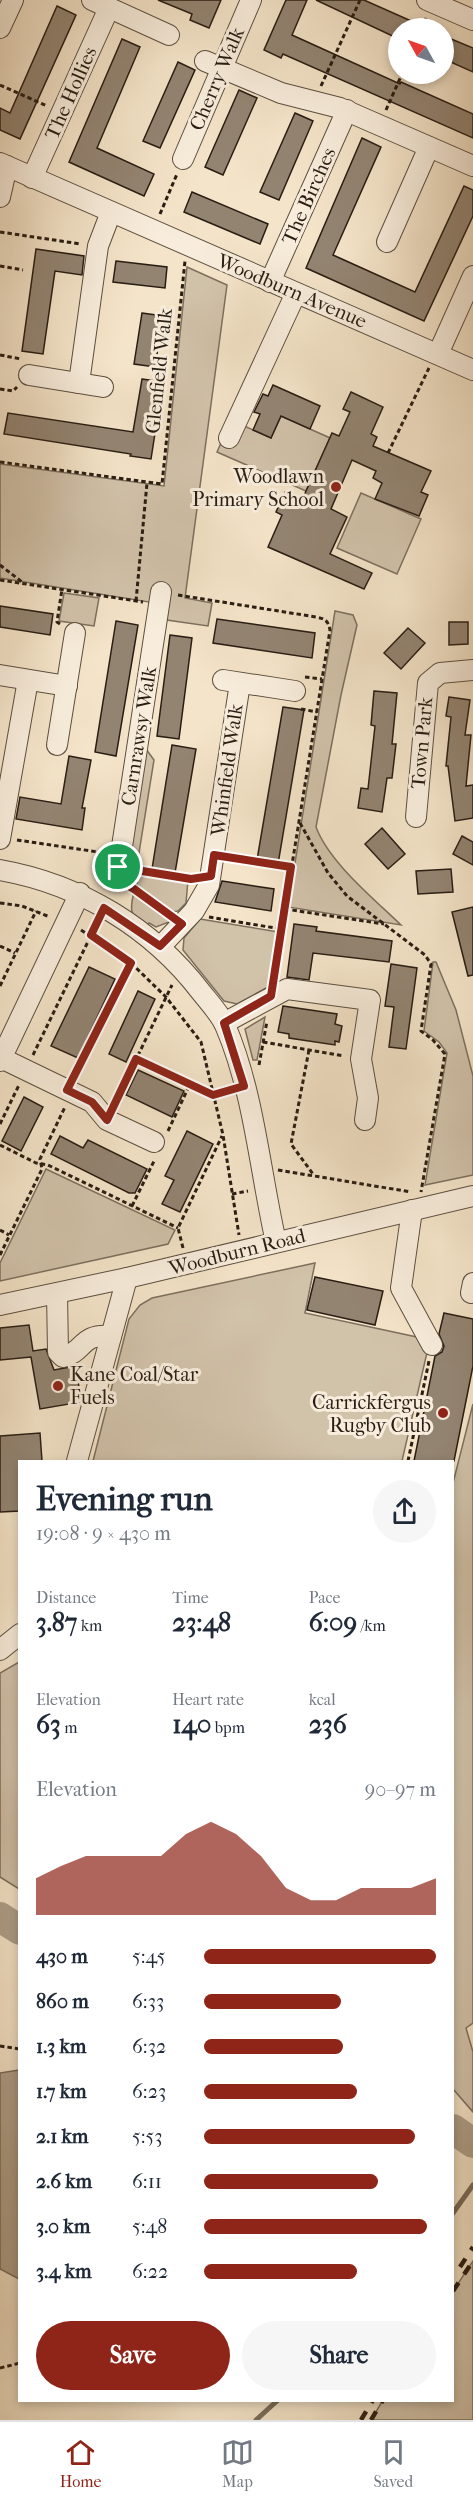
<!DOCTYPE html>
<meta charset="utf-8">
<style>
:root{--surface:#fff;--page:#f6f6f7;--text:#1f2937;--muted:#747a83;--line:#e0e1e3;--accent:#8f2418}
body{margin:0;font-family:"IM FELL French Canon",serif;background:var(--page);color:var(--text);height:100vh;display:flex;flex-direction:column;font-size:22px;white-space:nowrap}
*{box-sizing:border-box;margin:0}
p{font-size:20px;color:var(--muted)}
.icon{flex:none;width:33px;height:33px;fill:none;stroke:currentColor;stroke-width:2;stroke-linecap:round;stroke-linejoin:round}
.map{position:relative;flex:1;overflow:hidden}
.details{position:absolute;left:18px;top:1460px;width:436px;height:942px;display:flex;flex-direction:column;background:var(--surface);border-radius:0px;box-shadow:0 3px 9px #0003}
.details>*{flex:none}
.needle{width:39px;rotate:310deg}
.fabs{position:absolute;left:388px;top:18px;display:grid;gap:12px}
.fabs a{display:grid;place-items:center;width:66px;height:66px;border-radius:50%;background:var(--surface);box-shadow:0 3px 9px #0003;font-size:30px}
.pin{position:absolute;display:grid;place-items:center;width:51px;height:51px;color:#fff;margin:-26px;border:3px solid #fff;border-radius:50%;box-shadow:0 2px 6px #0007}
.round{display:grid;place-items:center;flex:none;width:63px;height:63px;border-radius:32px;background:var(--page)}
.headline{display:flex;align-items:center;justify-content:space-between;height:102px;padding:0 18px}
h1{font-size:33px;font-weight:800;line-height:45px}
.stats{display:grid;grid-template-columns:repeat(3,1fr);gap:9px;height:102px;padding:6px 18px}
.stats div{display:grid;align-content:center}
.stats b{font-size:26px;font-weight:800}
.stats small{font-size:16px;font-weight:400}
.stats p{font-size:16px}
.chart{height:168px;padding:12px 18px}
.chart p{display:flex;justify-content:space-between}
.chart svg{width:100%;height:108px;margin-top:6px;fill:var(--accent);opacity:.7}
.action{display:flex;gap:12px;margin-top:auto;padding:12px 18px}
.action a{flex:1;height:69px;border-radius:36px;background:var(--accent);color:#fff;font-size:24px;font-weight:800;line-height:69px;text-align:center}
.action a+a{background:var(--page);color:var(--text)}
ul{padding:0 18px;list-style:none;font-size:20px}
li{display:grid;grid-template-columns:96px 72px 1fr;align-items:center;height:45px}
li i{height:15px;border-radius:8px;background:var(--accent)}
.tabs{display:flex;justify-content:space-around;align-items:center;height:84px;border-top:2px solid var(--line);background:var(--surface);font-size:16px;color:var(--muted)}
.tabs a{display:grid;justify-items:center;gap:3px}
.tabs .selected{color:var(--accent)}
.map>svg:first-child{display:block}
.green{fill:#d1c2aa;stroke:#7d705e;stroke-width:1.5}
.water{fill:#afa08b;stroke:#796c5b;stroke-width:1.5}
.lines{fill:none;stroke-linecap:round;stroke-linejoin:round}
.stream{stroke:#796c5b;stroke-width:5}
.river{stroke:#afa08b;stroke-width:30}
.building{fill:#938472;stroke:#291d13;stroke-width:1.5}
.minor-casing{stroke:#5c4f40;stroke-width:22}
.path{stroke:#291d13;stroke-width:3;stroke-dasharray:4.5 3;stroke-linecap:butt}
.minor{stroke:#f8eddc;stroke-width:20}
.rail{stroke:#291d13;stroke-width:4.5;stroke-dasharray:10 10;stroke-linecap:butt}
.route-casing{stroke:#fff;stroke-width:12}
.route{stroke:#8f2418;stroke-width:8}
.poi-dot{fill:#8f2418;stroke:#f8eddc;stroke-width:2}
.labels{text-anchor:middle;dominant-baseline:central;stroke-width:6;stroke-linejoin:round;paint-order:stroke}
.street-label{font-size:20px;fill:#291d13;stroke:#f8eddc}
.poi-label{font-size:20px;fill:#291d13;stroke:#f8eddc;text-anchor:end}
</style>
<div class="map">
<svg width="473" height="2420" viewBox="0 0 473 2420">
<rect width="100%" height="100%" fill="#f4e4c9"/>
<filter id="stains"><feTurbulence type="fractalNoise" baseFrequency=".00333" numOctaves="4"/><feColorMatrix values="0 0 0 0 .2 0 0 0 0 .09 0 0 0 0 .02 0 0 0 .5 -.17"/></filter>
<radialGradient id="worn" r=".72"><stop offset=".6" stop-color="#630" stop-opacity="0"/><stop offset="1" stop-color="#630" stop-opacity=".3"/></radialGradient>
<g class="green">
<polygon points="187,267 227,285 185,598 212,603 208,626 160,619 162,604 0,578 0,464 164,486"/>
<polygon points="281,416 330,438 306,491 217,452 231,420 271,438"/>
<polygon points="361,493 421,519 397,574 337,548"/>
<polygon points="64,593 99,598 94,626 59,621"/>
<path d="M335,611L353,615L357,625L341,695L316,827C329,862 373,898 401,925L288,907Z"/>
<polygon points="146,749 154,760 137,865 134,869 121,867"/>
<polygon points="139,872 188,880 186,903 178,911 172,912 136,888"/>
<path d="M134,891L170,917L169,922L156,927L149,923L147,925C128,914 130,911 134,891Z"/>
<polygon points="200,919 279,932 270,986 237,1004 224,1001 183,950 184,938"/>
<polygon points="433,962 436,962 456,1010 473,1076 473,1175 425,1185 447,1053 439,1042 424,1031"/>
<polygon points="265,1017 257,1060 253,1060 245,1029"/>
<polygon points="46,1169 175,1230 168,1244 0,1281 0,1263"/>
<polygon points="315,1263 305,1313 426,1339 429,1344 402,1461 93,1461 129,1319 140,1305 152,1298"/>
<polygon points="473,1404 473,2023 466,2028 473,2052 473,2112 453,2089 453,1483"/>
<polygon points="19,1662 19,1889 0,1877 0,1673"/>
<polygon points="473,2261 473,2420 371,2420 383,2400 453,2400 453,2291"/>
</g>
<polygon class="water" points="19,2070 20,2070 19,2279 0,2269 0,2073"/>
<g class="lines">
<g class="stream">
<polyline points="453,2213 473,2185"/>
<polyline points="256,2420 278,2400"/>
</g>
<g class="river">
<polyline points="0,1917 20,1930"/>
<polyline points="453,2129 473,2143"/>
</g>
</g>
<g class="building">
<polygon points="158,0 221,0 209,28 190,20 192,14"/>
<polygon points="286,0 307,0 292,35 400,84 401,82 473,114 473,138 283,54 281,58 264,50"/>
<polygon points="316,0 364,0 427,28 399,28 399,39"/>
<polygon points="57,6 76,15 20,139 0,130 0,108 10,113"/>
<polygon points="444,36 473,48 473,72 444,59"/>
<polygon points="122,39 140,47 97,148 154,174 144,196 69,162"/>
<polygon points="178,62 195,70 160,148 143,141"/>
<polygon points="239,90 257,98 223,175 205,167"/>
<polygon points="295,113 313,121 279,200 260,192"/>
<polygon points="362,138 381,147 333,255 415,292 464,186 473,190 473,216 424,321 306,268"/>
<polygon points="192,192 268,224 260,244 184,212"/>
<polygon points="36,249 84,256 82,275 55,271 43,354 22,351"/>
<polygon points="116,261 167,267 165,288 113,282"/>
<polygon points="142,313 163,316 155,367 134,364"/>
<polygon points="142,379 163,382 151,459 130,456 131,454 4,434 8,413 133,432"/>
<polygon points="273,385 320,406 310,429 281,416 271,438 253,430 260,414 254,412 263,394 268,396"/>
<polygon points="351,392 383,407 371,434 377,437 373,446 431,471 421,492 428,495 419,516 375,499 382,483 373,478 376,471 352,460 331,509 347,517 330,554 372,573 364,589 268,547 282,515 276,512 285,492 302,500 332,433 339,436 350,412 343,409"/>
<polygon points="0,606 53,614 50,635 0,627"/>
<polygon points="217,619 315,633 312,658 213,643"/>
<polygon points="116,621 138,625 116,756 95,752"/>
<polygon points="449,622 468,622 468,644 449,645"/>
<polygon points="408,628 425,643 401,669 384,653"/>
<polygon points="170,635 192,638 179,739 157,736"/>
<polygon points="374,691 397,693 392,744 396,744 392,778 387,778 382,812 358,808 361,788 368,789 375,726 371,725"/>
<polygon points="449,697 470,700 465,735 471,735 466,786 473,785 473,818 455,821 448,766 446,766 451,717 446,716"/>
<polygon points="283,707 304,710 278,864 257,860"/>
<polygon points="172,745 196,749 175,873 152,869"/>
<polygon points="69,756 91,760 82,808 85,808 82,830 16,819 20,797 61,804"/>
<polygon points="382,828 405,854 388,869 365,844"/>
<polygon points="462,836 473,842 473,865 453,854"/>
<polygon points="451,869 453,892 418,894 416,871"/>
<polygon points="222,881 274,889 271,911 215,902"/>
<polygon points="473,907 473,975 468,976 452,912"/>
<polygon points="294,924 317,927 316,931 392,941 389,962 313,953 309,980 287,977"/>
<polygon points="391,964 417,968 406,1049 389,1047 394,1007 385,1006"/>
<polygon points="89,967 115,979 78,1058 51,1046"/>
<polygon points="138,991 155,999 126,1062 109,1054"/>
<polygon points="283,1006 337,1014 335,1024 342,1026 339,1042 335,1041 335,1045 289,1038 289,1034 278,1032"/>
<polygon points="138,1070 184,1091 172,1117 126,1095"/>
<polygon points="24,1097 43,1107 21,1151 2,1141"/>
<polygon points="187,1131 213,1144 180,1212 162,1204 174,1180 165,1176"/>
<polygon points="60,1136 83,1148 88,1140 147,1169 135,1193 129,1193 51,1154"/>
<polygon points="315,1277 383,1291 375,1325 307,1310"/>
<polygon points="444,1313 473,1319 473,1366 454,1461 414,1461 435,1356 442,1352 444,1346 439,1334"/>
<polygon points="29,1325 33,1351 46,1349 54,1370 76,1366 81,1402 40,1409 31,1357 0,1360 0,1328"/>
<polygon points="40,1433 42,1461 20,1461 20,1511 0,1512 0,1436"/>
</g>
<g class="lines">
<g class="minor-casing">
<g id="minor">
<polyline points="92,0 169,35"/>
<polyline points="427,0 473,20"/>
<polyline points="0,28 13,0"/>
<polyline points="205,61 281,93 340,108 473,166"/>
<polyline points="183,159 251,0"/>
<polyline points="0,163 473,370"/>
<polyline points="32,178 109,8"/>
<polyline points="0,197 7,166"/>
<polyline points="387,242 429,147"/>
<polyline points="270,282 347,110"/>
<polyline points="438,354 473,276"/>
<polyline points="29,375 103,387"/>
<polyline points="79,383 98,246 111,212"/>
<polyline points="229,438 296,293"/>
<polyline points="0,675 67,686"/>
<polyline points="223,680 295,691"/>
<polyline points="57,745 75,633"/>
<polyline points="416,817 428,683 440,673 473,670"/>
<polyline points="0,839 28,680"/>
<path d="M0,870C80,884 152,928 201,992C209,1002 220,1014 225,1025C254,1092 260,1172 276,1242"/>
<polyline points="117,879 161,592"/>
<polyline points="160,947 194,911 209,885 240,683"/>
<polyline points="224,1023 287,989 370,1000 361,1059 368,1098 365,1120"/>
<polyline points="1,1058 92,1102 107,1120 154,1142"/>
<polyline points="0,1061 80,893"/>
<polyline points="412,1210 401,1288 432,1345"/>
<polyline points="471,1293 473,1283"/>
<path d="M57,1294L58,1352L63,1357C85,1352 80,1333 111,1336"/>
<polyline points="0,1305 127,1278 473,1196"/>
<polyline points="77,1461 127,1278"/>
<polyline points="0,1650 20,1634"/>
</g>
</g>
<g class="path">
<polyline points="422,28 426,18"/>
<polyline points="0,85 47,106"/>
<polyline points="321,86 360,0"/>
<polyline points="386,110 402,74"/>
<polyline points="160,214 177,174"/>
<polyline points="0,232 81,244"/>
<polyline points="0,266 23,270"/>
<polyline points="0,355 21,359"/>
<polyline points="0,389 13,391 17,387"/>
<polyline points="388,453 429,368"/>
<polyline points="0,462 162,484 185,261"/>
<polyline points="0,565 22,582"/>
<polyline points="0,580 143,602"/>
<path d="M178,595L316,617C325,619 328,620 330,630L274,976"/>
<polyline points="136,601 147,483"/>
<polyline points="60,624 57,622 62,589"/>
<polyline points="305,677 322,679"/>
<polyline points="301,709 317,712"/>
<polyline points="300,823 328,873 347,896 425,955 431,964 421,1031 433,1040 445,1054 421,1192"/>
<polyline points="17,840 105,853"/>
<polyline points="231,858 291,868"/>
<polyline points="135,870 191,879"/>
<polyline points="133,888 169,913"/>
<polyline points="0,903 22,906 50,917"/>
<polyline points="285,909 384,924"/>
<polyline points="209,917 281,929"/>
<polyline points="81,930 131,963 166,997 201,1042 223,1135 239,1235"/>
<polyline points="0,946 15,953"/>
<polyline points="0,986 36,911"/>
<polyline points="263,1042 344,1056"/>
<polyline points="309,1050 291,1144 313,1174"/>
<polyline points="33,1055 97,923"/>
<polyline points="136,1059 213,1095 229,1090"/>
<polyline points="259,1065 267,1021"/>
<polyline points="75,1074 131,963"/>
<polyline points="115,1103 172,985"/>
<polyline points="0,1124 19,1085"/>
<polyline points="168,1131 190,1084"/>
<polyline points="0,1145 36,1163 48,1165 178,1228"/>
<polyline points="278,1170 411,1192"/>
<polyline points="232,1194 248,1191"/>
<polyline points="132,1206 155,1159"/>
<polyline points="0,1230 9,1235"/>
<polyline points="183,1248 178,1228 222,1136"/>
<polyline points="0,1255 42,1169 40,1159 65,1107"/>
<polyline points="408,1461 429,1361"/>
<polyline points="0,2046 20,2049"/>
<polyline points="0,2368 20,2363"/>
</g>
<use href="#minor" class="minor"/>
<g class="rail">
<polyline points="460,2267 473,2247"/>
<polyline points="453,2291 473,2261"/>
<polyline points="361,2420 373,2400"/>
<polyline points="371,2420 383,2400"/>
</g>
</g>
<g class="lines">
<g class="route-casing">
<polygon id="route" points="214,855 291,867 271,996 224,1023 244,1086 213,1095 136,1059 107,1120 92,1102 67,1090 131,963 91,935 104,908 160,946 182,924 134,889 117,879 118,867 191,879 211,876"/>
</g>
<use href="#route" class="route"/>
</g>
<g class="poi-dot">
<circle cx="336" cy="487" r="6"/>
<circle cx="58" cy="1386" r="6"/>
<circle cx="443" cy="1413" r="6"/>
</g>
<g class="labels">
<g class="street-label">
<text transform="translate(217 79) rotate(-67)">Cherry Walk</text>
<text transform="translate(71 93) rotate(-66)">The Hollies</text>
<text transform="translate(309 196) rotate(-66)">The Birches</text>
<text transform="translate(292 291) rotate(23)">Woodburn Avenue</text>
<text transform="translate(159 371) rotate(-84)">Glenfield Walk</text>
<text transform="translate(139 736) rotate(-81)">Carnrawsy Walk</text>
<text transform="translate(422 743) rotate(-85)">Town Park</text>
<text transform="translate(227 770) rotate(-82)">Whinfield Walk</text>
<text transform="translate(237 1252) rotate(-14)">Woodburn Road</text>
</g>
<g class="poi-label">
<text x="324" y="476">Woodlawn<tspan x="324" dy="23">Primary School</tspan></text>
<text x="70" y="1374" text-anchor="start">Kane Coal/Star<tspan x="70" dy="23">Fuels</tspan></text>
<text x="431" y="1402">Carrickfergus<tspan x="431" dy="23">Rugby Club</tspan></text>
</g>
</g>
<rect width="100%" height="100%" filter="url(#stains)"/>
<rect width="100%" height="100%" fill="url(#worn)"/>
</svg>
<div class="fabs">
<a><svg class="needle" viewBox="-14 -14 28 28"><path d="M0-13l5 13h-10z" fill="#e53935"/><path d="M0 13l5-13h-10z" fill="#747a83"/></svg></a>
</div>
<div class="pin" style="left:118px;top:867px;background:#1e9e55"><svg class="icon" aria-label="arrive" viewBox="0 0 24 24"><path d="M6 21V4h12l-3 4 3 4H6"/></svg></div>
<section class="details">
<div class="headline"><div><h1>Evening run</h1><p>19:08 · 9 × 430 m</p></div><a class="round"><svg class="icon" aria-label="share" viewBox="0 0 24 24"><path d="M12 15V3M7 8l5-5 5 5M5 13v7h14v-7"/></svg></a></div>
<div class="stats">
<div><p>Distance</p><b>3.87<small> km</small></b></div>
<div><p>Time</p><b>23:48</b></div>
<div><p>Pace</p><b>6:09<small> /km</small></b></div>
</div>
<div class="stats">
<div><p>Elevation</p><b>63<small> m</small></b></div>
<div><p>Heart rate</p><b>140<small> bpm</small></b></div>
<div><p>kcal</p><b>236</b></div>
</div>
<div class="chart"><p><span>Elevation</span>90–97 m</p>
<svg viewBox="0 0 160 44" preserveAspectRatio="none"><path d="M0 44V29L10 24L20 20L30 20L40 20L50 20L60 11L70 6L80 11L90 20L100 33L110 38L120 38L130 33L140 33L150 33L160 29V44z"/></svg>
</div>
<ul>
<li><b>430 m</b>5:45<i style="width:100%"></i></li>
<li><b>860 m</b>6:33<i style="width:59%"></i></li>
<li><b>1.3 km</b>6:32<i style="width:60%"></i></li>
<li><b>1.7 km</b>6:23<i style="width:66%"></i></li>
<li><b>2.1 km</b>5:53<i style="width:91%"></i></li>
<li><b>2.6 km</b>6:11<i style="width:75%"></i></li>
<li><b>3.0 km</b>5:48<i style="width:96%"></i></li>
<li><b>3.4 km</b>6:22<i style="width:66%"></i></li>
</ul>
<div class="action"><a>Save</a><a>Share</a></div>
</section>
</div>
<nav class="tabs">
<a class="selected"><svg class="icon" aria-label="home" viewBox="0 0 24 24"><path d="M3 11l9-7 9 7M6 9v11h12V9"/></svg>Home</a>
<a><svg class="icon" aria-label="map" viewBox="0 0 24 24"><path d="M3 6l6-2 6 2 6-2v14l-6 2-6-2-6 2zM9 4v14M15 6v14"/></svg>Map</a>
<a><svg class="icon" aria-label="saved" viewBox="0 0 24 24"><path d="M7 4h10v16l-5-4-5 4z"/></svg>Saved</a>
</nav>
